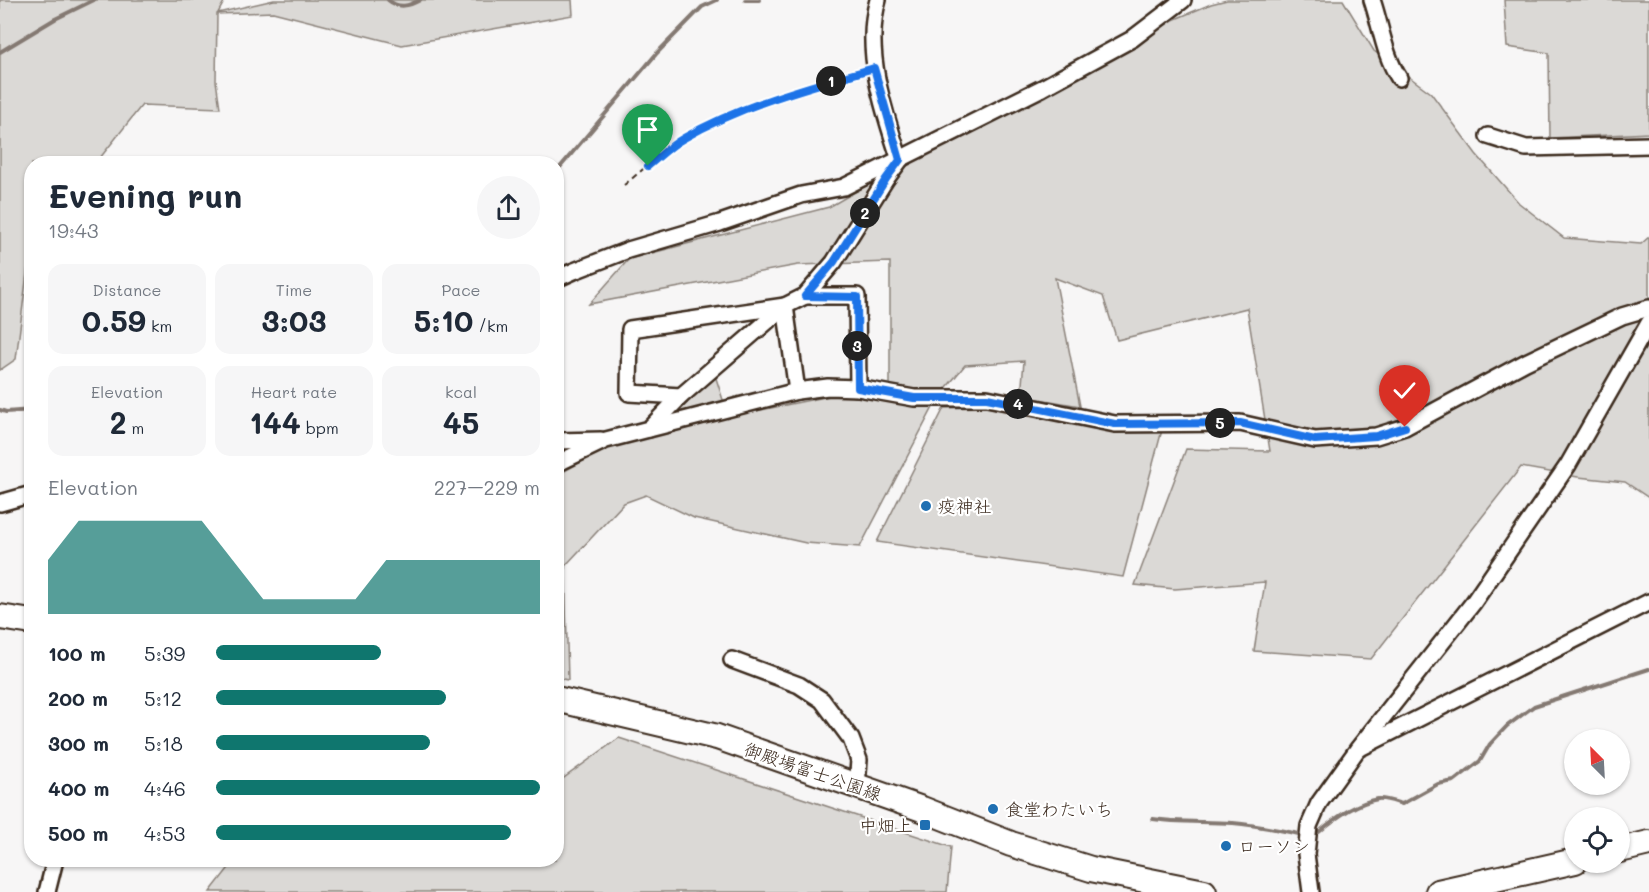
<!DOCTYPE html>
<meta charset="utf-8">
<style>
:root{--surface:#fff;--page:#f6f6f7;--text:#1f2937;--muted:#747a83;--accent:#0f766e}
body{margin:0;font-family:Mali,"Klee One",sans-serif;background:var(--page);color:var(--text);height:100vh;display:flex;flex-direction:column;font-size:22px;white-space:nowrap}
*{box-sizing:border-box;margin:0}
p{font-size:20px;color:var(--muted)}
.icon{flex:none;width:33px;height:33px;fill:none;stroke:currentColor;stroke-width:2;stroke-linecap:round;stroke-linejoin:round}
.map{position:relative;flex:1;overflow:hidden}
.panel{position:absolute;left:24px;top:156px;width:540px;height:711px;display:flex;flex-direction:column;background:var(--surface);border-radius:24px;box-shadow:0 2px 4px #0004}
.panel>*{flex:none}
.needle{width:39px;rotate:336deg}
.fabs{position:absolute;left:1564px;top:729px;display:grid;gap:12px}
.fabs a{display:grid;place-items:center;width:66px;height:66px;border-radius:50%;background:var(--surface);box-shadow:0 2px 4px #0004;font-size:30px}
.pin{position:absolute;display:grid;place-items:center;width:51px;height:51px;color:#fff;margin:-62px -26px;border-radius:50% 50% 50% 0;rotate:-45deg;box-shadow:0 0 6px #0007}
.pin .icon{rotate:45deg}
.km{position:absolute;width:30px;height:30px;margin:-15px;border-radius:50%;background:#222;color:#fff;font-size:16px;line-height:30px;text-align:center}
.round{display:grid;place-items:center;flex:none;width:63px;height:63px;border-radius:32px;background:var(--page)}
.summary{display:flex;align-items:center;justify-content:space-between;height:102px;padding:0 24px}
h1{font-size:33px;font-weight:700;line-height:45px}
.stats{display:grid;grid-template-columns:repeat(3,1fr);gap:9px;height:102px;padding:6px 24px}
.stats div{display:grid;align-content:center;border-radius:15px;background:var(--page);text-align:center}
.stats b{font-size:30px;font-weight:700}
.stats small{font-size:16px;font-weight:400}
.stats p{font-size:16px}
.chart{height:168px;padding:12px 24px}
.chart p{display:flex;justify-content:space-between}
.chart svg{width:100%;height:108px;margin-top:6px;fill:var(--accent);opacity:.7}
ul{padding:0 24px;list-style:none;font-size:20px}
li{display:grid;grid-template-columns:96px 72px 1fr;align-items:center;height:45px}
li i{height:15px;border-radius:8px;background:var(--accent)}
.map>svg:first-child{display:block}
.green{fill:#dbd9d6;stroke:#8b827a;stroke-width:1.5}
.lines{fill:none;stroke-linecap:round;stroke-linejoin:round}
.stream{stroke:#847972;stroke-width:4}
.minor-casing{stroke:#3b2a1e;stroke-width:20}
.primary-casing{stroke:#3b2a1e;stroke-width:28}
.path{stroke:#3b2a1e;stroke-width:2;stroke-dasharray:6 4.5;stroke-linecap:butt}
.minor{stroke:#fff;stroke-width:15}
.primary{stroke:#fff;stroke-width:24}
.route-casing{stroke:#fff;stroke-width:12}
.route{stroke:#1a73e8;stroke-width:8}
.poi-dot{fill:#1f6fb2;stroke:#fff;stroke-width:2}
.labels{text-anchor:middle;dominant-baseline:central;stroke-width:4.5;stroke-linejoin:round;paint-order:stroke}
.poi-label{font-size:18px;fill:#3b2a1e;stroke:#fff;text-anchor:start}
.street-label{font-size:18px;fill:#3b2a1e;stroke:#fff}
</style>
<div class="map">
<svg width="1649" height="892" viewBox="0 0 1649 892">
<rect width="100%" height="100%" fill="#f7f6f6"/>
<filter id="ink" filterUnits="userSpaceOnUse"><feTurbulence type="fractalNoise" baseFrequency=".0167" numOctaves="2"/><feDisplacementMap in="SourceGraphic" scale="12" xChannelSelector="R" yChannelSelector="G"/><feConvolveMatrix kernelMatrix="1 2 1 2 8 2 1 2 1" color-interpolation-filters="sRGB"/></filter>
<g filter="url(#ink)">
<g class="green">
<polygon points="0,0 225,0 218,13 274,0 572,0 573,15 402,45 273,12 217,14 216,81 220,108 142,105 96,163 32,164 31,254 29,258 16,359 0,370"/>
<polygon points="1227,0 1343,0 1374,51 1431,93 1476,154 1519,203 1564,238 1641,244 1649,237 1649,498 1625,482 1578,477 1521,467 1371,659 1254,651 1265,582 1175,589 1135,585 1186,449 1270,451 1247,308 1117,340 1103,296 1055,278 1080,406 1021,396 1024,361 965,365 938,398 860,547 806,543 694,518 646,495 624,503 565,566 568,680 557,678 557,475 627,437 830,396 890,393 890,262 798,265 589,304 629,259 829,207 945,140 1033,102 1134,45 1173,20 1211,4"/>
<polygon points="1504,0 1649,0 1649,133 1550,138 1549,53 1507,47"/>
<polygon points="714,372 725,406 657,424"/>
<polygon points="987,407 1120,433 1162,430 1123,577 877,542 944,408"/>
<polygon points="619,738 951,847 947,892 210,892 235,860 556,860 557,783"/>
</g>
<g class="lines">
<g class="stream">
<path d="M388,0C399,9 409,6 420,0"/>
<polyline points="745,0 759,0"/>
<polyline points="0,52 55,19 94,0"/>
<polyline points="556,172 657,53 702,7 717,0"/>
<polyline points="0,410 6,412 32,410"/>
<path d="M1153,819C1179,823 1206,821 1233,823C1257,825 1280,830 1303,835"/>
<path d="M1319,832C1335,818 1356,803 1378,799C1385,798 1395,802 1402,804L1438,784L1454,781L1480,761L1490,744L1507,726L1534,706L1649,669"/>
</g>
<g class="minor-casing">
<g id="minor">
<path d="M1372,0C1381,26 1384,55 1399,78"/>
<polyline points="1488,136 1526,148 1649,145"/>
<polyline points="556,279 574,271 628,250 720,223 801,195 844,187 1042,88 1132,39 1183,0"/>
<polyline points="805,296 857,296 858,388"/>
<polyline points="681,396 629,393 630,329 785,306 797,391"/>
<path d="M649,429L681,396L785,306L805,296L834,262L886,179L900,160C884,112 863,50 878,0"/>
<polyline points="556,441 601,440"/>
<polyline points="556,464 606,440 797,391 828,387 858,388 914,398 987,398 1115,424 1240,423 1315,440 1376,436 1405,427 1526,362 1622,316 1649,308"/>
<polyline points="0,503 32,494"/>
<polyline points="732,660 799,685 822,700 851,739 859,760 857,786"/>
<polyline points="1362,747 1649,602"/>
<polyline points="47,892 55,860"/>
<polyline points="1311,892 1306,854 1309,826 1319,803 1357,750 1473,603 1568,465 1649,323"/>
</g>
</g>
<g class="primary-casing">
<g id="primary">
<polyline points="0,617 32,622"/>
<polyline points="556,699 717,737 922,809 1011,844 1091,869 1204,892"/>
<polyline points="1620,850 1649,843"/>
<polyline points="1438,892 1575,861"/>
</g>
</g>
<path class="path" d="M624,185C643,170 661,152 682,139C733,106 804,89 862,71"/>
<use href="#minor" class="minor"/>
<use href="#primary" class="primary"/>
</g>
</g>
<g class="lines" filter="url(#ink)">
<g class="route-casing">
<path id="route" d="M648,166C659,157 671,145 684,138C743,104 809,87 874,68L900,160L886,179L834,262L805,296L857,297L858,388L914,398H987L1115,424L1240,423L1315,440L1376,436L1405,427"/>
</g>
<use href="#route" class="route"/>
</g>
<g class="poi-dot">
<circle cx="926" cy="506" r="6"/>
<circle cx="993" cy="809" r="6"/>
<rect x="919" y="819" width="12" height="12" rx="3"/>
<circle cx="1226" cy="846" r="6"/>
</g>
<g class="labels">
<g class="poi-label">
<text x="938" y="506">疫神社</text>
<text x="1005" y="809">食堂わたいち</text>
<text x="913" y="825" text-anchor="end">中畑上</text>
<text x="1238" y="846">ローソン</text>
</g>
<g class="street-label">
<text transform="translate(813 771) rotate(19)">御殿場富士公園線</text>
</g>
</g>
</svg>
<div class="fabs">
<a><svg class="needle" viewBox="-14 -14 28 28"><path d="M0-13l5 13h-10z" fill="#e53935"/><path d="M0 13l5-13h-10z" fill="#747a83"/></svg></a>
<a><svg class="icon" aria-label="locate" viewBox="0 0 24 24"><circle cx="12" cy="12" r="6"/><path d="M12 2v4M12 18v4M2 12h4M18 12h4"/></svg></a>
</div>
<div class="pin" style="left:648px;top:166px;background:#1e9e55"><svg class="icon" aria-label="arrive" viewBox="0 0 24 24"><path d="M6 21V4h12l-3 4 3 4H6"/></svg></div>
<div class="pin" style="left:1405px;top:427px;background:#d93025"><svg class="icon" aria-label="check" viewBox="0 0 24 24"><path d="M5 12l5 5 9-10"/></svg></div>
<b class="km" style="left:831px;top:81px">1</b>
<b class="km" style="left:865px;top:213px">2</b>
<b class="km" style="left:857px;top:346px">3</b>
<b class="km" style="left:1018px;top:404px">4</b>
<b class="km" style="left:1220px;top:423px">5</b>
<section class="panel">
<div class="summary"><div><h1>Evening run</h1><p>19:43</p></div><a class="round"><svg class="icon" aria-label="share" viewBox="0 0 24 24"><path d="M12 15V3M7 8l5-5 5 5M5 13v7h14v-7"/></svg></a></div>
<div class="stats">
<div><p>Distance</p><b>0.59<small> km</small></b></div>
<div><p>Time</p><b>3:03</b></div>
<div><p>Pace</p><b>5:10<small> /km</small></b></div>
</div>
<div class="stats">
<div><p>Elevation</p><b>2<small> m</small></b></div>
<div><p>Heart rate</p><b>144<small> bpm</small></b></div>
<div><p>kcal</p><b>45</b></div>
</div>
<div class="chart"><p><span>Elevation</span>227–229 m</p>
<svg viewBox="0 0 160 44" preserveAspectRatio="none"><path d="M0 44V22L10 6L20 6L30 6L40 6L50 6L60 22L70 38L80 38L90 38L100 38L110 22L120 22L130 22L140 22L150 22L160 22V44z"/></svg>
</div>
<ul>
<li><b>100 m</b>5:39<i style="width:51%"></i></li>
<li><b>200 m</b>5:12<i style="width:71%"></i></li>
<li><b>300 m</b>5:18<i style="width:66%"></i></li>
<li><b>400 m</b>4:46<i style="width:100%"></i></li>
<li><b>500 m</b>4:53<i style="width:91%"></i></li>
</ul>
</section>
</div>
